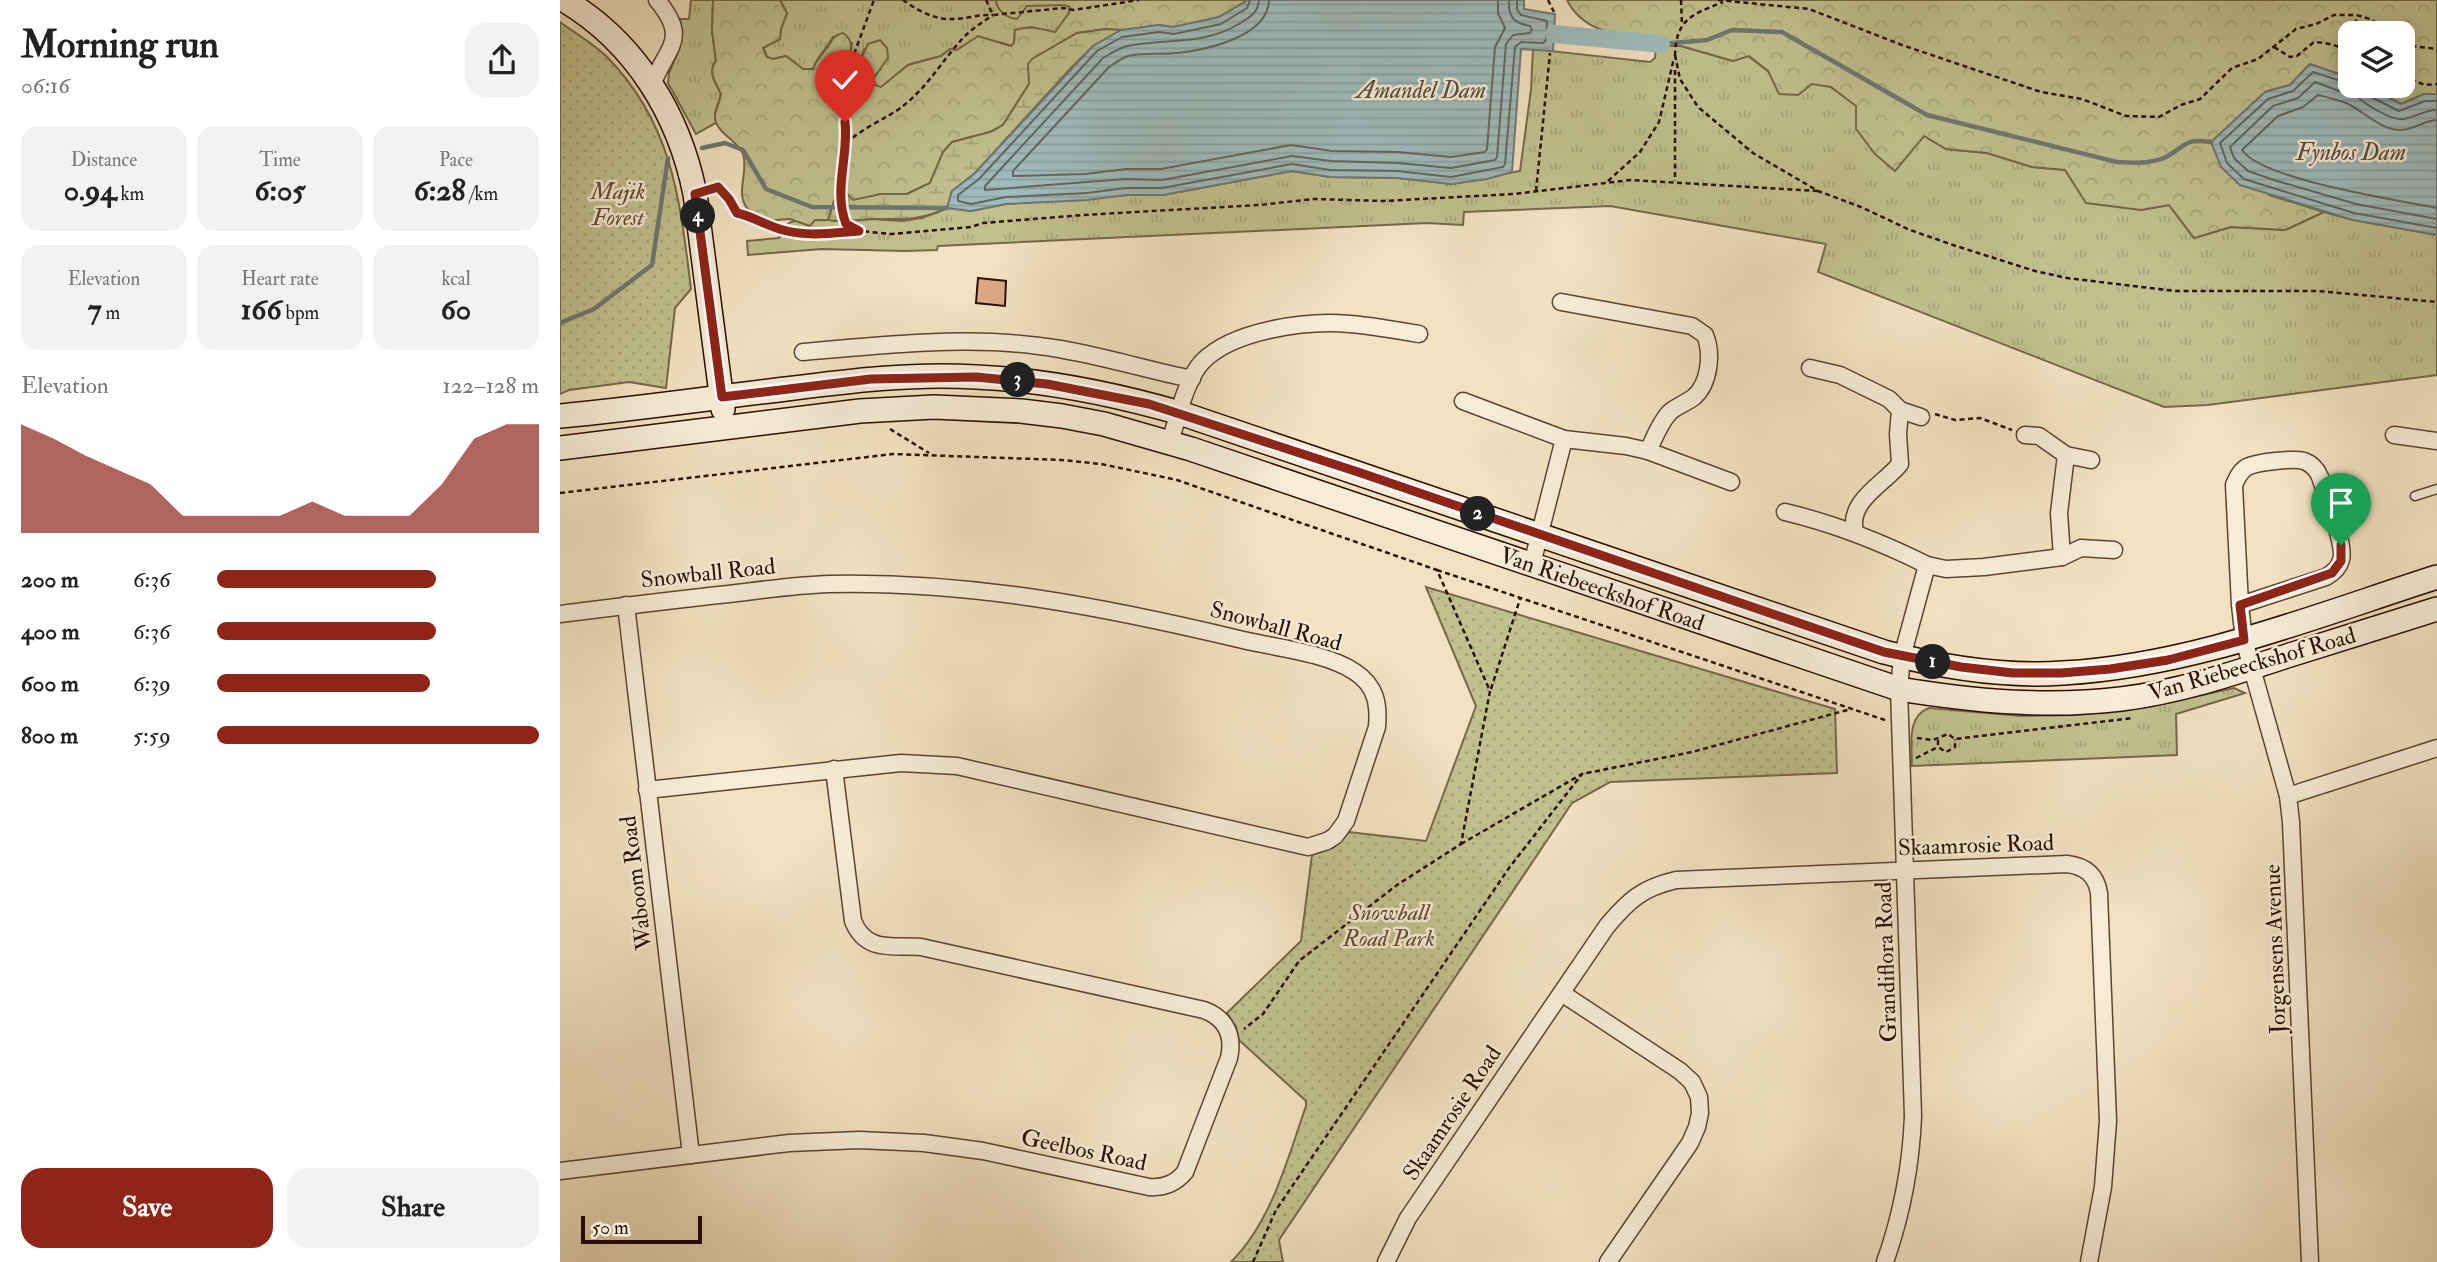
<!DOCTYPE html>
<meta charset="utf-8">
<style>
:root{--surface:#fff;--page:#f2f2f2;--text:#222;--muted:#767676;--accent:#8f2418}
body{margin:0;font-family:"IM FELL Double Pica",serif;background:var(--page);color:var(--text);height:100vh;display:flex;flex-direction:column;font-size:26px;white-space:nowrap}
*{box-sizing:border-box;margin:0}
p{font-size:23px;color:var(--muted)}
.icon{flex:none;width:38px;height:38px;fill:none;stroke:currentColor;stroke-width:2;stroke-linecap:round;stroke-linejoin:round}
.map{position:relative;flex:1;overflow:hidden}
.details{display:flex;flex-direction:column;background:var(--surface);width:560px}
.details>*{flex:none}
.controls{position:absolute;left:1778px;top:21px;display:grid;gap:14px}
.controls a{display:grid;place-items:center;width:77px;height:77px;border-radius:14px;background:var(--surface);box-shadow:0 4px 18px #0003;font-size:35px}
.scale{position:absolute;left:21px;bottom:18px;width:121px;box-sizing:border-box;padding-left:7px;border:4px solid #2a0f01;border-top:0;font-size:19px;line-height:24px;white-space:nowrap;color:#2a0f01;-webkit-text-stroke:5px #f7ecd7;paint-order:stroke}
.pin{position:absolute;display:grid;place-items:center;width:60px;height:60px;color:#fff;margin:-72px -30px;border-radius:50% 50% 50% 0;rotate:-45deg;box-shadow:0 0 7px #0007}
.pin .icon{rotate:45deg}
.km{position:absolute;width:35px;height:35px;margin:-18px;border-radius:50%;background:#222;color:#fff;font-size:19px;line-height:35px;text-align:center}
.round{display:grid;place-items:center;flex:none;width:74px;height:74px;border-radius:21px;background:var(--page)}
.headline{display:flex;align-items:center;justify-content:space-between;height:119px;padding:0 21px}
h1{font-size:38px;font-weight:700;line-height:52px}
.stats{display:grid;grid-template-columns:repeat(3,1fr);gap:10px;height:119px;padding:7px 21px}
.stats div{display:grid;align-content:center;border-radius:18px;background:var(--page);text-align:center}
.stats b{font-size:30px;font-weight:700}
.stats small{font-size:19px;font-weight:400}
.stats p{font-size:19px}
.chart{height:196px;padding:14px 21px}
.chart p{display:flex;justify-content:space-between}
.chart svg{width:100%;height:126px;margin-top:7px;fill:var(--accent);opacity:.7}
.cta{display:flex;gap:14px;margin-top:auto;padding:14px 21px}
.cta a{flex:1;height:80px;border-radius:21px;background:var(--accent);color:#fff;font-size:28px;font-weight:700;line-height:80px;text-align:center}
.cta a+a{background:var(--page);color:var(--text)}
ul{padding:0 21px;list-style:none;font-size:23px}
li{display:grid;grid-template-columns:112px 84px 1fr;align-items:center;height:52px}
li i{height:18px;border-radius:9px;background:var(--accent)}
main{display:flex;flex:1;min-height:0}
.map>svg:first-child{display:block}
.grass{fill:url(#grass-tufts);stroke:#766848;stroke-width:2}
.forest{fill:url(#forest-crowns);stroke:#766848;stroke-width:2}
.wetland{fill:url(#wetland-marsh);stroke:#766848;stroke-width:2}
.park{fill:url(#park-dots);stroke:#766848;stroke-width:2}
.water{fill:url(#water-rules);stroke:#707772;stroke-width:2}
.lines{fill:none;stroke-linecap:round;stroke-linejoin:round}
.shore{stroke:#64665f;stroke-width:2}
.stream{stroke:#707772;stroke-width:4.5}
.canal{stroke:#9fbcbd;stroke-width:18}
.building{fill:#dea986;stroke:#2a0f01;stroke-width:2}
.lane-casing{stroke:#5c4431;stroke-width:11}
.street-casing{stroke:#5c4431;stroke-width:19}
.secondary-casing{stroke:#2a0f01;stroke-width:26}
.path{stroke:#2a0f01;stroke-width:2.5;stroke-dasharray:5 3.5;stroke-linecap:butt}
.lane{stroke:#f7ecd7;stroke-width:8}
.street{stroke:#f7ecd7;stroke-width:16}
.secondary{stroke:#f7ecd7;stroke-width:23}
.route-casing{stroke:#fff;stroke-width:14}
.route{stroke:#8f2418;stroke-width:9}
.labels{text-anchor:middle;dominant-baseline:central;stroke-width:5;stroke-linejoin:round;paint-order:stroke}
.park-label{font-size:23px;font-style:italic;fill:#5f4d33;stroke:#f7ecd7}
.street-label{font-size:23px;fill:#2a0f01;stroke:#f7ecd7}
.water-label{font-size:24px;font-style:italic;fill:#534c43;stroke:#f7ecd7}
</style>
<main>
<section class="details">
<div class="headline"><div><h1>Morning run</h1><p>06:16</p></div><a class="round"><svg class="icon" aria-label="share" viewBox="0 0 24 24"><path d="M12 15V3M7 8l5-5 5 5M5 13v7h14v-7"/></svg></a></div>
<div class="stats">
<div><p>Distance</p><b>0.94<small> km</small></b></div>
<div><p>Time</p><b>6:05</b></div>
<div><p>Pace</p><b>6:28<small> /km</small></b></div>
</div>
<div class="stats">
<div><p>Elevation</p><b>7<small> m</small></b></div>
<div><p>Heart rate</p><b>166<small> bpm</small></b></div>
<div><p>kcal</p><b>60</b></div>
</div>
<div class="chart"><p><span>Elevation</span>122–128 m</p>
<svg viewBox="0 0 160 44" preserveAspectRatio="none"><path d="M0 44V6L10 11L20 17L30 22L40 27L50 38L60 38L70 38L80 38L90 33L100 38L110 38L120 38L130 27L140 11L150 6L160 6V44z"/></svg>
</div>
<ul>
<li><b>200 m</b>6:36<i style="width:68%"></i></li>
<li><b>400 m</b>6:36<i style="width:68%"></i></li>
<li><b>600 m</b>6:39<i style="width:66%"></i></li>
<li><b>800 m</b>5:59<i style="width:100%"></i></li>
</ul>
<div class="cta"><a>Save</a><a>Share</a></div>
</section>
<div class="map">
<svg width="1877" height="1262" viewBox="0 0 1877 1262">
<defs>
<pattern id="grass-tufts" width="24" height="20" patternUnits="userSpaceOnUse" patternTransform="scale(1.75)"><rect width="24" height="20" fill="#c1c18f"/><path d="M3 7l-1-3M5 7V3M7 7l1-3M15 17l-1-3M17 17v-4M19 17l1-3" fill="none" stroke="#a6a57a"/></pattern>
<pattern id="forest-crowns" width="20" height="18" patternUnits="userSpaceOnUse" patternTransform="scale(1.75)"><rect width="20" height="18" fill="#c1c18f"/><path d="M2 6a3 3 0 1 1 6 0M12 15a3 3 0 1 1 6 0" fill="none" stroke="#a6a57a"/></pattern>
<pattern id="wetland-marsh" width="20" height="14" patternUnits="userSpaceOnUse" patternTransform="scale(1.75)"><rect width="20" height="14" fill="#c1c18f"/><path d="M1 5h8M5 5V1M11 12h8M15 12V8" fill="none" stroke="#a6a57a"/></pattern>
<pattern id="park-dots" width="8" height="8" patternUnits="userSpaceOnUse" patternTransform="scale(1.75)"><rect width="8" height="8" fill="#c1c18f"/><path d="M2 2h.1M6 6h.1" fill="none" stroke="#a6a57a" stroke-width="1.8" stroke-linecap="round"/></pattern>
<pattern id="water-rules" width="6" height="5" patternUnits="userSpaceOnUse" patternTransform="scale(1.75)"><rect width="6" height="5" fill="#9fbcbd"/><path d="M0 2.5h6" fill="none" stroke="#89a0a1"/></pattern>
</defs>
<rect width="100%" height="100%" fill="#f2e2c2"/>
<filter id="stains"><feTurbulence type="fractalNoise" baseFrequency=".00286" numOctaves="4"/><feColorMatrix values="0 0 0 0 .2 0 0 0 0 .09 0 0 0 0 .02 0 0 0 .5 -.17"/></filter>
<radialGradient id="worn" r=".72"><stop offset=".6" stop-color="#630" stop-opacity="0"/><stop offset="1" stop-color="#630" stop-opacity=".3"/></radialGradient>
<g class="grass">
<path d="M131,0H153L152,31L156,61C147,72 156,83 161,94L155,113L156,123L136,134L108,83L109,73L119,49L122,33L120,19H129Z"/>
<path d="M220,0H436L437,5H504L510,6L509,13L496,33L471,27L455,30L454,44L451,46C435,39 410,38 397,50L390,49L381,56L348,65L321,88L315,85L313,75L321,69L304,49L301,59L295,61L290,56L292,43L273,37C266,49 258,56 253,69H243L226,56L213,59L207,57L203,47L220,38L221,29L227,13Z"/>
<polygon points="1096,46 1121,46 1173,61 1188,56 1208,71 1271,87 1297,106 1364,136 1386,149 1427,153 1472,167 1505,170 1581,210 1609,205 1634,238 1671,227 1725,230 1764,212 1793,220 1877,235 1877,375 1648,405 1604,407 1258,272 1266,244 1050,206 904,212 903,225 867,223 378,246 377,250 345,251 262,249 188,255 187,241 219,238 224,227 231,222 239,220 268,220 286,222 310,219 342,221 362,218 387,208 411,211 446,204 567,195 603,195 732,171 770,177 837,178 892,184 960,171 971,90 973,49 1090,62 1095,58"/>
<path d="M1674,688L1685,693L1616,714L1617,755L1352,766C1352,746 1346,716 1369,708L1461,716L1514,715L1589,707Z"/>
</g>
<g class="forest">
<path d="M153,0H220L227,13L221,29L220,39L203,48L207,57L213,59L226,56L243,69H253C257,57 260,58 266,49C273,41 271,36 283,33C292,39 291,45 291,56L295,61L301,59L308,44L320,40L327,48L328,58L313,79L315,85L321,87L348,65L381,56L390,49L397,50L418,36L451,46L454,43L455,30C469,25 481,29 495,32L509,13L510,7L504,5L467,6L457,19C447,18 437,11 436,0H688L659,17L633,24L613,27L599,25L566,30L546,29L517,33L472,59L469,84L443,125L431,132L392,142L383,152L370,183L347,194H321L299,200L274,201L268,220H255L250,226L230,219L204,221C199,217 191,213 187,208C175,193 189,171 183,154C177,139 154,133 155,115C156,109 160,101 161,94C156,83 147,72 156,61L152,31Z"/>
<path d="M1007,0H1877V94H1864L1841,104L1805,86H1843V33H1790V78L1750,64L1730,85L1705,92L1709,195L1764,212L1725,230L1671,227L1634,238L1609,205L1581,210L1526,203L1505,170L1472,167L1427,153L1386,149L1364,136L1335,171L1315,154L1296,129V106L1271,87L1252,84L1238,95L1219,94L1208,71L1189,56L1173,61L1121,46H1090L1088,41L1082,38C1052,34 1022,30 1007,0Z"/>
</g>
<path class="wetland" d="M546,29L561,30L533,46L511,68L414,174L392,191L387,208C362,221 339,219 312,219C296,220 283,222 268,220L274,201L279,194H287L293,200L321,194H347L370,183L383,152L392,142L430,132L443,125L469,84L468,64L472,59L517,33Z"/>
<g class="park">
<path d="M0,22C15,33 34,44 47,57C113,124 120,201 131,289L115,308L106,388L69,382L9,390L0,394Z"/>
<path d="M866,587L1275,709L1277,773L1050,782L1012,803L719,1240L723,1262H671C712,1221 727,1160 746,1106V1101L679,1040L676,1027L667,1013L741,941L752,855L773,848L789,832L866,841L916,706Z"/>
</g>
<g class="water">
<polygon points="688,0 964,0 964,9 995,14 993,51 961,49 952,172 927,179 892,184 837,178 770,177 732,171 603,195 567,195 527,200 446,204 411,211 387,208 392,191 414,174 533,46 561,30 599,25 613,27 659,17"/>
<polygon points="1750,64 1790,78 1790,86 1805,86 1841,104 1864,94 1877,94 1877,235 1793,220 1680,185 1661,167 1651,142 1705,92 1730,85"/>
</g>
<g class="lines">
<g class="shore">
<polyline points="690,0 687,8 661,24 614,34 599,32 562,37 537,51 419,179 398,195 398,201 411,204 446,197 527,193 566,188 602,188 732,164 770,170 837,171 891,177 943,167 945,164 955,47 961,42 983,43 986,40 987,21 961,15 957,9 957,0"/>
<path d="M699,0C698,13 690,17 679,24C642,46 607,38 567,46C559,48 550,54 543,58L425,186V190L566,179L602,180L732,156L771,161L838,163L891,168L935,160L937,157L946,44L953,35L970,33L972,30L970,26C954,23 948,17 949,0"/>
<path d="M709,0C708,37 646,50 617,53C601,55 585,52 568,56C562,58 555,63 549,67L453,171V176L525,174L566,169H601L731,145L772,151L838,152L891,157L925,152L927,149L935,47L945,28L938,13V0"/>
<polyline points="1790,84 1753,72 1733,91 1708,99 1660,143 1667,163 1684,179 1794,213 1877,228"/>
<polyline points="1804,86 1807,95 1839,111 1865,101 1877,101"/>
<path d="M1877,110C1864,110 1856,117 1844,119C1831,121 1802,103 1794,93H1785L1755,82L1738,98L1713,106L1670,147L1674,158L1688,171L1714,180L1796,204L1877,219"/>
<path d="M1877,120C1864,120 1853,131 1839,130C1821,129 1805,113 1790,105C1784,101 1766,97 1758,95L1743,107L1718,116L1682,150C1702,180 1838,200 1877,208"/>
</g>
<g class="stream">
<path d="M1101,44L1147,40L1172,30L1222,32L1367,115L1557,162C1572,163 1592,164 1606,157C1626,146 1624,138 1651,142"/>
<polyline points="142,148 165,143 183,150 206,189 252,207 387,208"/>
<polyline points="0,323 34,309 92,265 108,158"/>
</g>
<polyline class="canal" points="994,34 1101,44"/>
</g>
<polygon class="building" points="418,278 446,281 445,306 416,303"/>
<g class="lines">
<g class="lane-casing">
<polyline id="lane" points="1855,496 1877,489"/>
</g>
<g class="street-casing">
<g id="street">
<path d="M92,85C107,46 130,40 97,0"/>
<path d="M1001,302L1132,326L1145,335C1153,354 1149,384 1134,397C1126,403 1117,406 1110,412C1100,422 1094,439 1088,451"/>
<path d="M243,352C318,345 406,336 479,346C531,352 581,369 632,379"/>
<polyline points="1250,368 1280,375 1329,399 1340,410 1361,417"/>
<polyline points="903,401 1004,439 1066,446 1088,451 1171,482"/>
<polyline points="1465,435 1479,436 1506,455 1531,460"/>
<polyline points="1834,435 1877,441"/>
<path d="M610,442C617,420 626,379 642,362C673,330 747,320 790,324C813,326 836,330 859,334"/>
<path d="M1225,512C1275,524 1321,542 1367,565"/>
<path d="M1295,532C1287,501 1324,484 1340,464L1338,434L1340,410"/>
<polyline points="1502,557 1499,513 1506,455"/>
<polyline points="972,564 1004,439"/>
<polyline points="66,605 131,1155"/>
<path d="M1680,605L1766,577C1773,573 1779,568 1781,560C1786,546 1765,493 1760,477C1757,469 1752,464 1744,461C1734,458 1697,462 1687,467C1680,471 1677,478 1674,485L1680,605L1684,640L1728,796L1731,822L1750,1262"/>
<path d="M0,614C56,607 112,600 169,594C202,590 236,585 269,584C412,581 545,607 683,640C717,648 767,653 795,672C816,686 819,704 817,727L786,821L775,836L767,841L748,847L397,766L341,763L87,790"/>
<polyline points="1728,796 1877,748"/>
<polyline points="1003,994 1120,1071 1132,1082 1139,1097 1140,1113 1137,1127 1130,1143 1048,1262"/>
<path d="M0,1171L229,1143L299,1140L364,1143L423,1151L589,1187C604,1188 615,1184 625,1172L669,1058C674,1036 666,1018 644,1010L361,947C332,945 306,953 293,921L274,769"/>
<path d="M826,1262L848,1218L1047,926C1069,900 1082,888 1116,880L1507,864C1525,866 1536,875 1539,893L1548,1121L1543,1187L1529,1262"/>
<path d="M1325,1262C1342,1214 1351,1167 1353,1116L1339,689L1342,657L1367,565L1386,569L1424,567L1502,557L1521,548L1554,550"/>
</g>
</g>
<g class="secondary-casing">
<g id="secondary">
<path d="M4,0C75,42 119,114 135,194L163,409"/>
<path d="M0,416C76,409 151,398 226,389C289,381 353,373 416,377C485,380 554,394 620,413L1324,652C1381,667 1444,677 1503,673C1632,666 1755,616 1877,577"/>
<path d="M0,448L300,411L374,407L461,411L502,416L544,424L631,449L1339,689C1413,701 1486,708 1561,699C1619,692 1675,673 1730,655C1779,640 1828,624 1877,609"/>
</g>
</g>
<g class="path">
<path d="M343,0C355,9 373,19 389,19C404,20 418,14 433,15"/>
<polyline points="426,0 433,15 503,8 513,10 579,0"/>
<polyline points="988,0 994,12"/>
<polyline points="1121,0 1122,24"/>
<polyline points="1158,0 1249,9 1342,45 1481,92 1522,99 1566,116 1599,117 1621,105 1640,99 1672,68 1698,59 1736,29 1756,24 1774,15 1796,15 1810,19 1820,25 1825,33"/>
<polyline points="1796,33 1796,16"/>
<polyline points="1843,45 1877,49"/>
<path d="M1714,47L1730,57L1737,56L1754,42C1768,43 1780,45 1790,54"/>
<polyline points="1115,55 1120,79 1138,107 1193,153 1258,191 1301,207 1350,230 1396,246 1475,271 1507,278 1615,291 1758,291 1877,302"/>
<path d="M1115,56C1116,19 1131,15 1163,2"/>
<polyline points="1115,70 1115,181"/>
<polyline points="1843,76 1865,85 1877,84"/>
<polyline points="284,146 286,133 285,108 290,65 314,0"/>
<polyline points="1048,181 1080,152 1099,122 1114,58"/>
<polyline points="153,190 158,187 169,199 177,213 185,214 189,218 221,230 244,235 301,231 331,234 411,227 423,223 523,215 699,205 754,199 823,201 954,194 1071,180 1258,191"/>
<polyline points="976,191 990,53"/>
<path d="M296,230L286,224C281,210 279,163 283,150C289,133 329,118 343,106C369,86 384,57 407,34C415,27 424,21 433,15"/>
<polyline points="1375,414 1395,420 1420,418 1452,430"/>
<polyline points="330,429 369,453"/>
<polyline points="0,493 333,454 502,460 541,464 617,480 877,570 930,691 901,844 837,885 739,961 703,1014 684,1029"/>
<polyline points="877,570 1325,720"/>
<polyline points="931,689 960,599"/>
<polyline points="1357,738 1373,740 1388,734 1395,739 1573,718"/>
<polyline points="1378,740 1378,747 1386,752 1395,747 1395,739"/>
<polyline points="1356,758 1378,747"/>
<polyline points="901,844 1022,774 1132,752 1291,709"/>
<polyline points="693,1262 716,1210 949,868 1022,774"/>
</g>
<use href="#lane" class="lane"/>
<use href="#street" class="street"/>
<use href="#secondary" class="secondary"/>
</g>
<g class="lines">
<g class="route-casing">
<path id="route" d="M285,122C289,156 273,190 286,224L299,231C273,233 248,237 223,230C207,226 192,216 177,213L169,199L158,187L135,194L162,397L311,379L416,377L487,384L589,404L798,472L1324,652L1401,667L1453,673H1501L1550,669L1608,660L1684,640L1680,605L1772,573L1781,561V545"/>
</g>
<use href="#route" class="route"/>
</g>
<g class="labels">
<g class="park-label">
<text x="58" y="191">Majik<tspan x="58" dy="26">Forest</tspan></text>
<text x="829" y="912">Snowball<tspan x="829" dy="26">Road Park</tspan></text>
</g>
<g class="street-label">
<text transform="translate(148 573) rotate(-6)">Snowball Road</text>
<text transform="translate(1042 589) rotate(19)">Van Riebeeckshof Road</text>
<text transform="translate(716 626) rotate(15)">Snowball Road</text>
<text transform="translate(1692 664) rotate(-16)">Van Riebeeckshof Road</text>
<text transform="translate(1416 845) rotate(-2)">Skaamrosie Road</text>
<text transform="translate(76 883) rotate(-97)">Waboom Road</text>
<text transform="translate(1715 949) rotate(-92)">Jorgensens Avenue</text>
<text transform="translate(1326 962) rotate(-92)">Grandiflora Road</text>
<text transform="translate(892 1113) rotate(-56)">Skaamrosie Road</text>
<text transform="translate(524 1150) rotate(12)">Geelbos Road</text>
</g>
<g class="water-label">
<text x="861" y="90">Amandel Dam</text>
<text x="1791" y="152">Fynbos Dam</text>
</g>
</g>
<rect width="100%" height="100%" filter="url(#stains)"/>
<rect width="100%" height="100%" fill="url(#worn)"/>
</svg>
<div class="controls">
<a><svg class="icon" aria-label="layers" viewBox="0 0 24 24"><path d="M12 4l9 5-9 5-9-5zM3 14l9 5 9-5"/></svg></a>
</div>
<div class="scale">50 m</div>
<div class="pin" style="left:1781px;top:545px;background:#1e9e55"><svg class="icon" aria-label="arrive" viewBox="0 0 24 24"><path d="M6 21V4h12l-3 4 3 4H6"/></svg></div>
<div class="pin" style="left:285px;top:122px;background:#d93025"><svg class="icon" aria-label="check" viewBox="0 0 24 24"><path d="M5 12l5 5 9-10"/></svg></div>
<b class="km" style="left:1373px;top:662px">1</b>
<b class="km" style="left:918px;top:514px">2</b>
<b class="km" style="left:458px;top:380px">3</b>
<b class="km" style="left:138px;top:216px">4</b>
</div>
</main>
